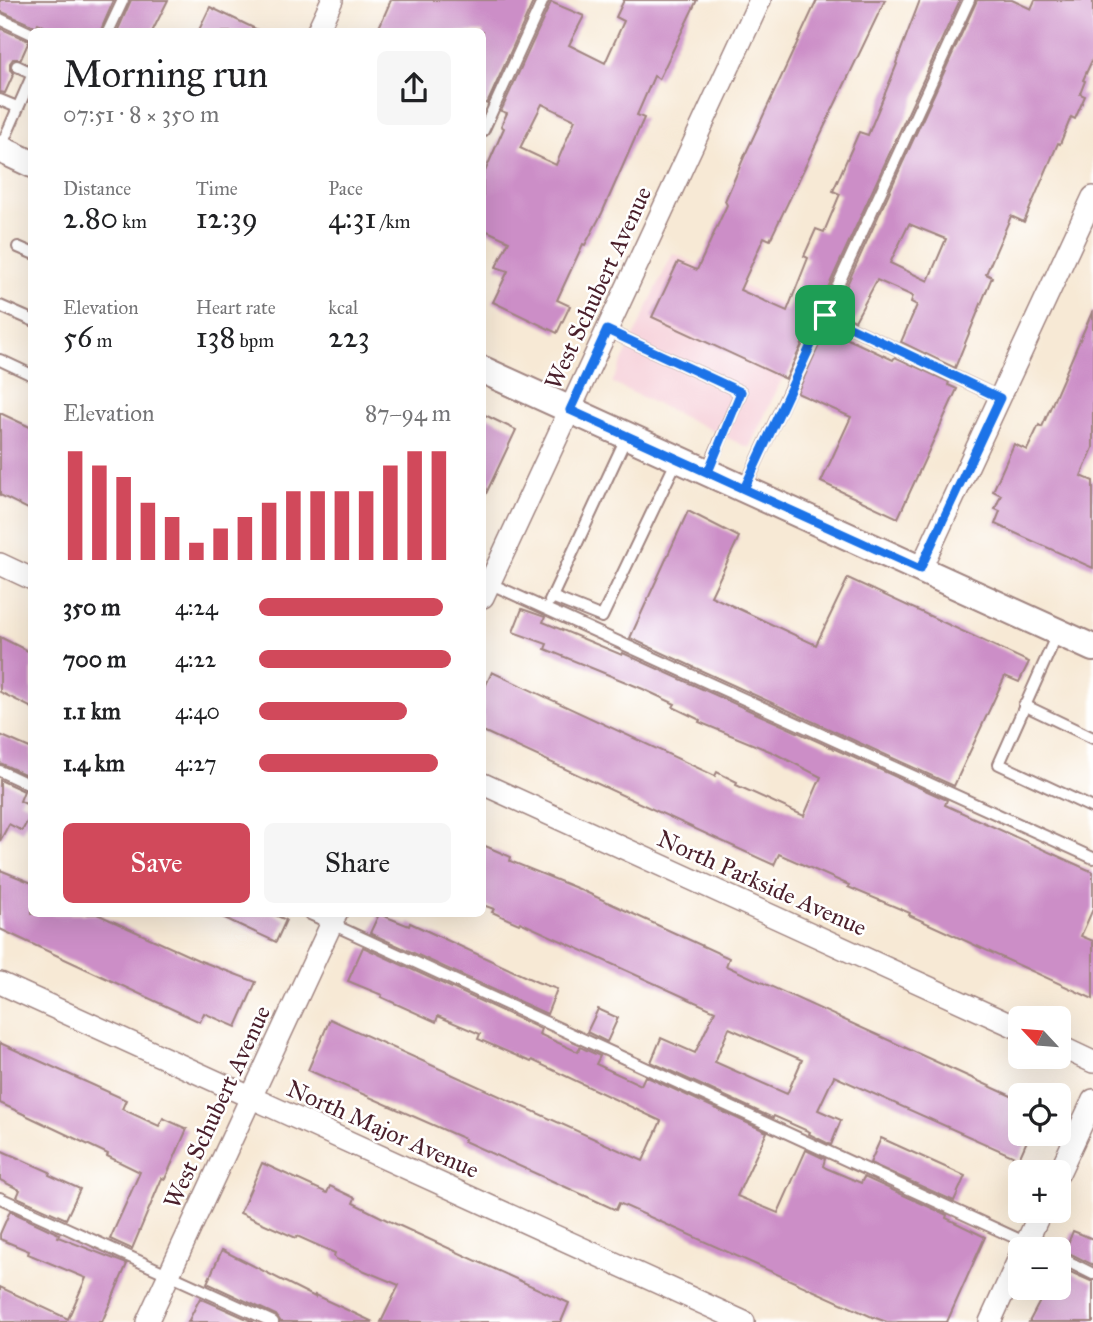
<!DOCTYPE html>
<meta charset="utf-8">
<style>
:root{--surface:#fff;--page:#f6f6f6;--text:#202124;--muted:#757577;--accent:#d1495b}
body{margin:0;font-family:"IM FELL Great Primer",serif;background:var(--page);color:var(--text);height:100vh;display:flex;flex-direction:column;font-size:26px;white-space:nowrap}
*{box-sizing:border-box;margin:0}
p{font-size:23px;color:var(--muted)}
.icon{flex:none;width:38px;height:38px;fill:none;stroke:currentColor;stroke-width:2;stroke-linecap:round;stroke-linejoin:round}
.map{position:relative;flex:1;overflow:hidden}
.drawer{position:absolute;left:28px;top:28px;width:458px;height:889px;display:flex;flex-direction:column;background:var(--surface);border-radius:10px;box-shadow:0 7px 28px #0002}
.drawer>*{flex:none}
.needle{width:46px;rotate:296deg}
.controls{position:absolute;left:1008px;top:1006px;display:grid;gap:14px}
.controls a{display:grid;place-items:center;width:63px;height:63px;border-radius:10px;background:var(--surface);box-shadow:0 7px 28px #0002;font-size:35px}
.pin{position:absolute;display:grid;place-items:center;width:60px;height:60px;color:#fff;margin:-30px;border-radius:14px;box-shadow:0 4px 10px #0006}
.round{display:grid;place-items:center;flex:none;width:74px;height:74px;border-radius:10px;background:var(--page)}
.headline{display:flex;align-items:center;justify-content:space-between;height:119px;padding:0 35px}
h1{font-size:38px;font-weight:600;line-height:52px}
.figures{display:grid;grid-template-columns:repeat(3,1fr);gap:10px;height:119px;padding:7px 35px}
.figures div{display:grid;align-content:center}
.figures b{font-size:30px;font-weight:600}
.figures small{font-size:19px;font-weight:400}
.figures p{font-size:19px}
.chart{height:196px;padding:14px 35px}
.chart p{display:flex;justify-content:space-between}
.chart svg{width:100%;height:126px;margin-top:7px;stroke:var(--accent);stroke-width:6}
.button{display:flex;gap:14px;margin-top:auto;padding:14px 35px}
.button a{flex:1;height:80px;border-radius:10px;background:var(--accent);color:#fff;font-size:28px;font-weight:600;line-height:80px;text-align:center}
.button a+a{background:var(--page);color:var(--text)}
ul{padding:0 35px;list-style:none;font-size:23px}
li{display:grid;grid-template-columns:112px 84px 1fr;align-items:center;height:52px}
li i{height:18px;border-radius:9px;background:var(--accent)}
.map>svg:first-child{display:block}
.built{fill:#f6cfd8}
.building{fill:#cc8ec7;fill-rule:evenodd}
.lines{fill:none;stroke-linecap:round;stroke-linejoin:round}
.service-casing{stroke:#a08480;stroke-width:14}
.minor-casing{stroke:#a08480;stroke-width:24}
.tertiary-casing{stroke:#a08480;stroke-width:30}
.service{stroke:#fff;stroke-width:10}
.minor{stroke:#fff;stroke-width:21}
.tertiary{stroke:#fff;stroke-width:26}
.route-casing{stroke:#fff;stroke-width:14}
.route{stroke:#1a73e8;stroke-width:9}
.labels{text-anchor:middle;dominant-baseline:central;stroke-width:5;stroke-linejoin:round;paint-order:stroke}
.street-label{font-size:24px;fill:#4a1f2b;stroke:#fff}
</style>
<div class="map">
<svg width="1093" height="1322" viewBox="0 0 1093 1322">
<rect width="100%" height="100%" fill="#fff"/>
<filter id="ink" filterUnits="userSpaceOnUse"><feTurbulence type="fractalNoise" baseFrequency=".0143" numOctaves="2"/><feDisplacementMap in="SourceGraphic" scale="14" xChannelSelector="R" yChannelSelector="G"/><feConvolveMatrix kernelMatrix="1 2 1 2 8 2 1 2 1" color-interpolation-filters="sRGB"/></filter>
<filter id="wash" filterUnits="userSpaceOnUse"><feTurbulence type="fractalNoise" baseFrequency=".00686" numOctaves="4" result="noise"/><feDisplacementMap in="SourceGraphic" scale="28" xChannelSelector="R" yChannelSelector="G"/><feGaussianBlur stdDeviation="1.57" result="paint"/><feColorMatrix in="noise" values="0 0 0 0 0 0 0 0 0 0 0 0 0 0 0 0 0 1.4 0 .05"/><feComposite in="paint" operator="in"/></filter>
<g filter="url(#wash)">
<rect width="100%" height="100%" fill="#f7e9d5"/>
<polygon class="built" points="673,253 811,318 749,448 612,383"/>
<g id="blocks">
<g class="building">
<polygon points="0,0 114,0 100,32 55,32 38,23 36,27 0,11"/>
<polygon points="131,0 168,0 152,32 117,32"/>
<polygon points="391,0 534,0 487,104 483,102 483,32 377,32"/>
<path d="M624,0H697L659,79L654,76L637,115L644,118L602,213L585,245L583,244L557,300L570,306L557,333L493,302L508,271L496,267L509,241L483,229V176L504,128L501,126L507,113L501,111L551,2L584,16L569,45L605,63L624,21L616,17ZM542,104L575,120L556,165L520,148Z"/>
<polygon points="817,0 885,0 770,240 764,237 740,290 787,311 808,258 804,256 816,229 824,232 840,194 833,191 859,132 868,135 897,64 896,63 920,0 960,0 786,379 652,317 678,262 697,270 727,205 725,201 744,157"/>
<path d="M977,0H1012L1031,9L1035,0H1093V58L1083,80L1085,81L1080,94L1085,96L1075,119L1071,117L1060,144L1058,143L1024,222L1011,216L986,274L992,277L955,368L901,342L917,305L911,302L913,296L877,280L855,321L835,311ZM909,224L946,239L928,281L890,263Z"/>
<polygon points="210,7 262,32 198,32"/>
<polygon points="0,28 29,41 21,59 13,59 10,63 10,70 14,73 5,93 0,92"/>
<polygon points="1093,310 1093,448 1081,476 1093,481 1093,568 995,524 1000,511 995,509 1001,495 993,491 1014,444 1027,450 1039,425 1042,427"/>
<polygon points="828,325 848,334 846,338 850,340 893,360 895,357 949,382 948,385 957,389 898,518 821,482 851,417 797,393"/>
<polygon points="0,413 32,428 32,511 0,495"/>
<polygon points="483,414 516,430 483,500"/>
<polygon points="688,511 739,537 711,596 816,645 848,578 1029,662 1019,682 1005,676 954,786 630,638"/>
<polygon points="522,609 545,617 543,622 622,655 623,653 947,800 945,805 1093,872 1093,909 1081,936 1093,941 1093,999 909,915 910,913 848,887 849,885 779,854 774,865 483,731 483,691 492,672 715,776 717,772 737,782 736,785 804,816 821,777 772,752 699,722 700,720 673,707 675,704 643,689 545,649 547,644 513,632"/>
<polygon points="0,637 32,653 32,708 0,692"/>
<polygon points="0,735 32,749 31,777 0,763"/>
<polygon points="0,780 24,791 20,801 32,807 32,813 22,831 9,824 0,841"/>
<path d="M483,845L511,857L510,861L579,889L729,958L726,966L1020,1100V1134H1030L1019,1159L834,1076L818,1110L841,1120L831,1145L809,1134L810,1132L774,1116L773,1118L651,1062L661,1038L695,1053L715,1011L520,922L519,924L492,912L494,909L483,905ZM729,1028L802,1060L787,1094L715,1062Z"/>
<polygon points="0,870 32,883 32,914 97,914 198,960 256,982 236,1027 204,1013 200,1022 0,929"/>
<polygon points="216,914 273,914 286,920 276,942"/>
<polygon points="379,914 409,926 410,923 537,982 557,989 547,1014 370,933"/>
<polygon points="363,947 541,1029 539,1034 578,1052 580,1047 600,1056 596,1064 641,1085 645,1076 767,1132 737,1196 778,1213 806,1150 825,1159 823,1166 826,1168 861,1183 864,1177 947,1215 946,1218 985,1237 947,1322 887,1322 870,1316 619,1203 616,1210 590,1198 464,1141 465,1139 308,1070 330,1019 643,1161 661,1121 532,1060 531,1062 478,1039 480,1034 438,1016 436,1022 381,997 382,995 348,981"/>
<polygon points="598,1009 618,1018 607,1042 587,1032"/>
<polygon points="0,1043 126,1100 122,1109 159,1126 163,1118 187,1129 165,1179 162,1178 132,1249 110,1239 140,1172 107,1156 108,1154 0,1103"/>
<polygon points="881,1138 965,1176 954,1201 870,1163"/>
<polygon points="0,1150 50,1172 49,1175 80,1189 66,1219 17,1197 20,1190 0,1180"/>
<polygon points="262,1163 327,1193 330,1186 355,1198 353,1203 387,1220 569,1303 561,1322 381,1322 399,1285 336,1259 334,1256 335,1253 297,1236 296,1238 240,1213"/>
<polygon points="10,1211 59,1234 58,1237 127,1264 102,1322 0,1322 0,1287 68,1319 86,1278 28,1254 29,1251 0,1239 0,1234"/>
<polygon points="1073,1231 1093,1239 1093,1265 1065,1251"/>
<polygon points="222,1250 315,1297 315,1295 373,1322 281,1322 276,1315 207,1283"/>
<polygon points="1059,1267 1093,1282 1093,1322 1029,1322 1047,1288 1059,1288"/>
<polygon points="200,1298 254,1322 188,1322"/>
</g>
</g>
</g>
<g filter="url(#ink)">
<use href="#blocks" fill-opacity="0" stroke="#a08480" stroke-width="2"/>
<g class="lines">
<g class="service-casing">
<g id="service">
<polyline points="0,19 32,34"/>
<polyline points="108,32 123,0"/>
<polyline points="17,66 32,73"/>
<polyline points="0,100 17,107"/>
<polyline points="483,131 543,0"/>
<polyline points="0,149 32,76"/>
<polyline points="18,247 32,253"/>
<polyline points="0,306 32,320"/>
<polyline points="825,315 1000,398"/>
<polyline points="607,330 741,392 707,472"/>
<polyline points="0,360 32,375"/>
<polyline points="744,489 969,0"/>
<polyline points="489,583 1093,858"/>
<polyline points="552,597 602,617 677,460"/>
<polyline points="550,601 627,436"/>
<polyline points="1058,632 999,764 1093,808"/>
<polyline points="1024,705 1093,738"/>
<polyline points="0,771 32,786"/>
<polyline points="310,914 1042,1250"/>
<polyline points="0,1198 273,1322"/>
<polyline points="1059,1257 1093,1274"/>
</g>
</g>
<g class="minor-casing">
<g id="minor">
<polyline points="317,32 332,0"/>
<polyline points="0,564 32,579"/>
<polyline points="920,570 1093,197"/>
<polyline points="483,597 760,0"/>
<polyline points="483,784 1020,1029"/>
<polyline points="0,983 744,1322"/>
<polyline points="1059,1046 1093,1062"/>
<polyline points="1059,1173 1093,1100"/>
<polyline points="1023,1250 1041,1211"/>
<polyline points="147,1322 336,914"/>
<polyline points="990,1322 1020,1256"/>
</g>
</g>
<g class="tertiary-casing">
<g id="tertiary">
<polyline points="0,149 32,164"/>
<polyline points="483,370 1093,648"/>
</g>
</g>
<use href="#service" class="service"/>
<use href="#minor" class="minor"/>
<use href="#tertiary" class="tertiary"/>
</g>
</g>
<g class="lines" filter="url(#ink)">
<g class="route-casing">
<path id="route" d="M825,315L744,489L708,472L741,392L607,330L570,410C687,463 804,516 920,569L1000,398L825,315"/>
</g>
<use href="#route" class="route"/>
</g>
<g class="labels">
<g class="street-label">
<text transform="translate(598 288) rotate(-65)">West Schubert Avenue</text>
<text transform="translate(762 883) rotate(24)">North Parkside Avenue</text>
<text transform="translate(217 1107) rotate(-65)">West Schubert Avenue</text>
<text transform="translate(383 1129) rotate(24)">North Major Avenue</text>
</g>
</g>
</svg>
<div class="controls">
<a><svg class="needle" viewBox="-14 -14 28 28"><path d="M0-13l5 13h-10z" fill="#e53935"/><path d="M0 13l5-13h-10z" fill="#757577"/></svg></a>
<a><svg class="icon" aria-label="locate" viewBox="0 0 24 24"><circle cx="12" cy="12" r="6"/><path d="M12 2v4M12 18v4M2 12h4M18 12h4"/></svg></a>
<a>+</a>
<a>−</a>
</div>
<div class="pin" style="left:825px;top:315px;background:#1e9e55"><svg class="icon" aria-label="arrive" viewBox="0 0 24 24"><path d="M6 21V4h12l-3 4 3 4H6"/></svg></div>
<section class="drawer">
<div class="headline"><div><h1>Morning run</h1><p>07:51 · 8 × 350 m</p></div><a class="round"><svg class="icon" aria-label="share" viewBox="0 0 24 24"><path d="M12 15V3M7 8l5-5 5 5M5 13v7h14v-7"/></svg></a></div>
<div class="figures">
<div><p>Distance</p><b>2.80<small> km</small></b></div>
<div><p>Time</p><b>12:39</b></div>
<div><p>Pace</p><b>4:31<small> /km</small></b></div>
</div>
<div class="figures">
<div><p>Elevation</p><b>56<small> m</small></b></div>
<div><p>Heart rate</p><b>138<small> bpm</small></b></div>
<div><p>kcal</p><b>223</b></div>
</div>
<div class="chart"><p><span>Elevation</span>87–94 m</p>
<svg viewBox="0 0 160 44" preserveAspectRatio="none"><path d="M5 44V6M15 44V11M25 44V15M35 44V24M45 44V29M55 44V38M65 44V33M75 44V29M85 44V24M95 44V20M105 44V20M115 44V20M125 44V20M135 44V11M145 44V6M155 44V6"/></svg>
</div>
<ul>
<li><b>350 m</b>4:24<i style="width:96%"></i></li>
<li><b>700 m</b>4:22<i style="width:100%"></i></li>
<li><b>1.1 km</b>4:40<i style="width:77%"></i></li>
<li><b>1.4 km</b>4:27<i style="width:93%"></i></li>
</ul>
<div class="button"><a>Save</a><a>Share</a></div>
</section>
</div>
